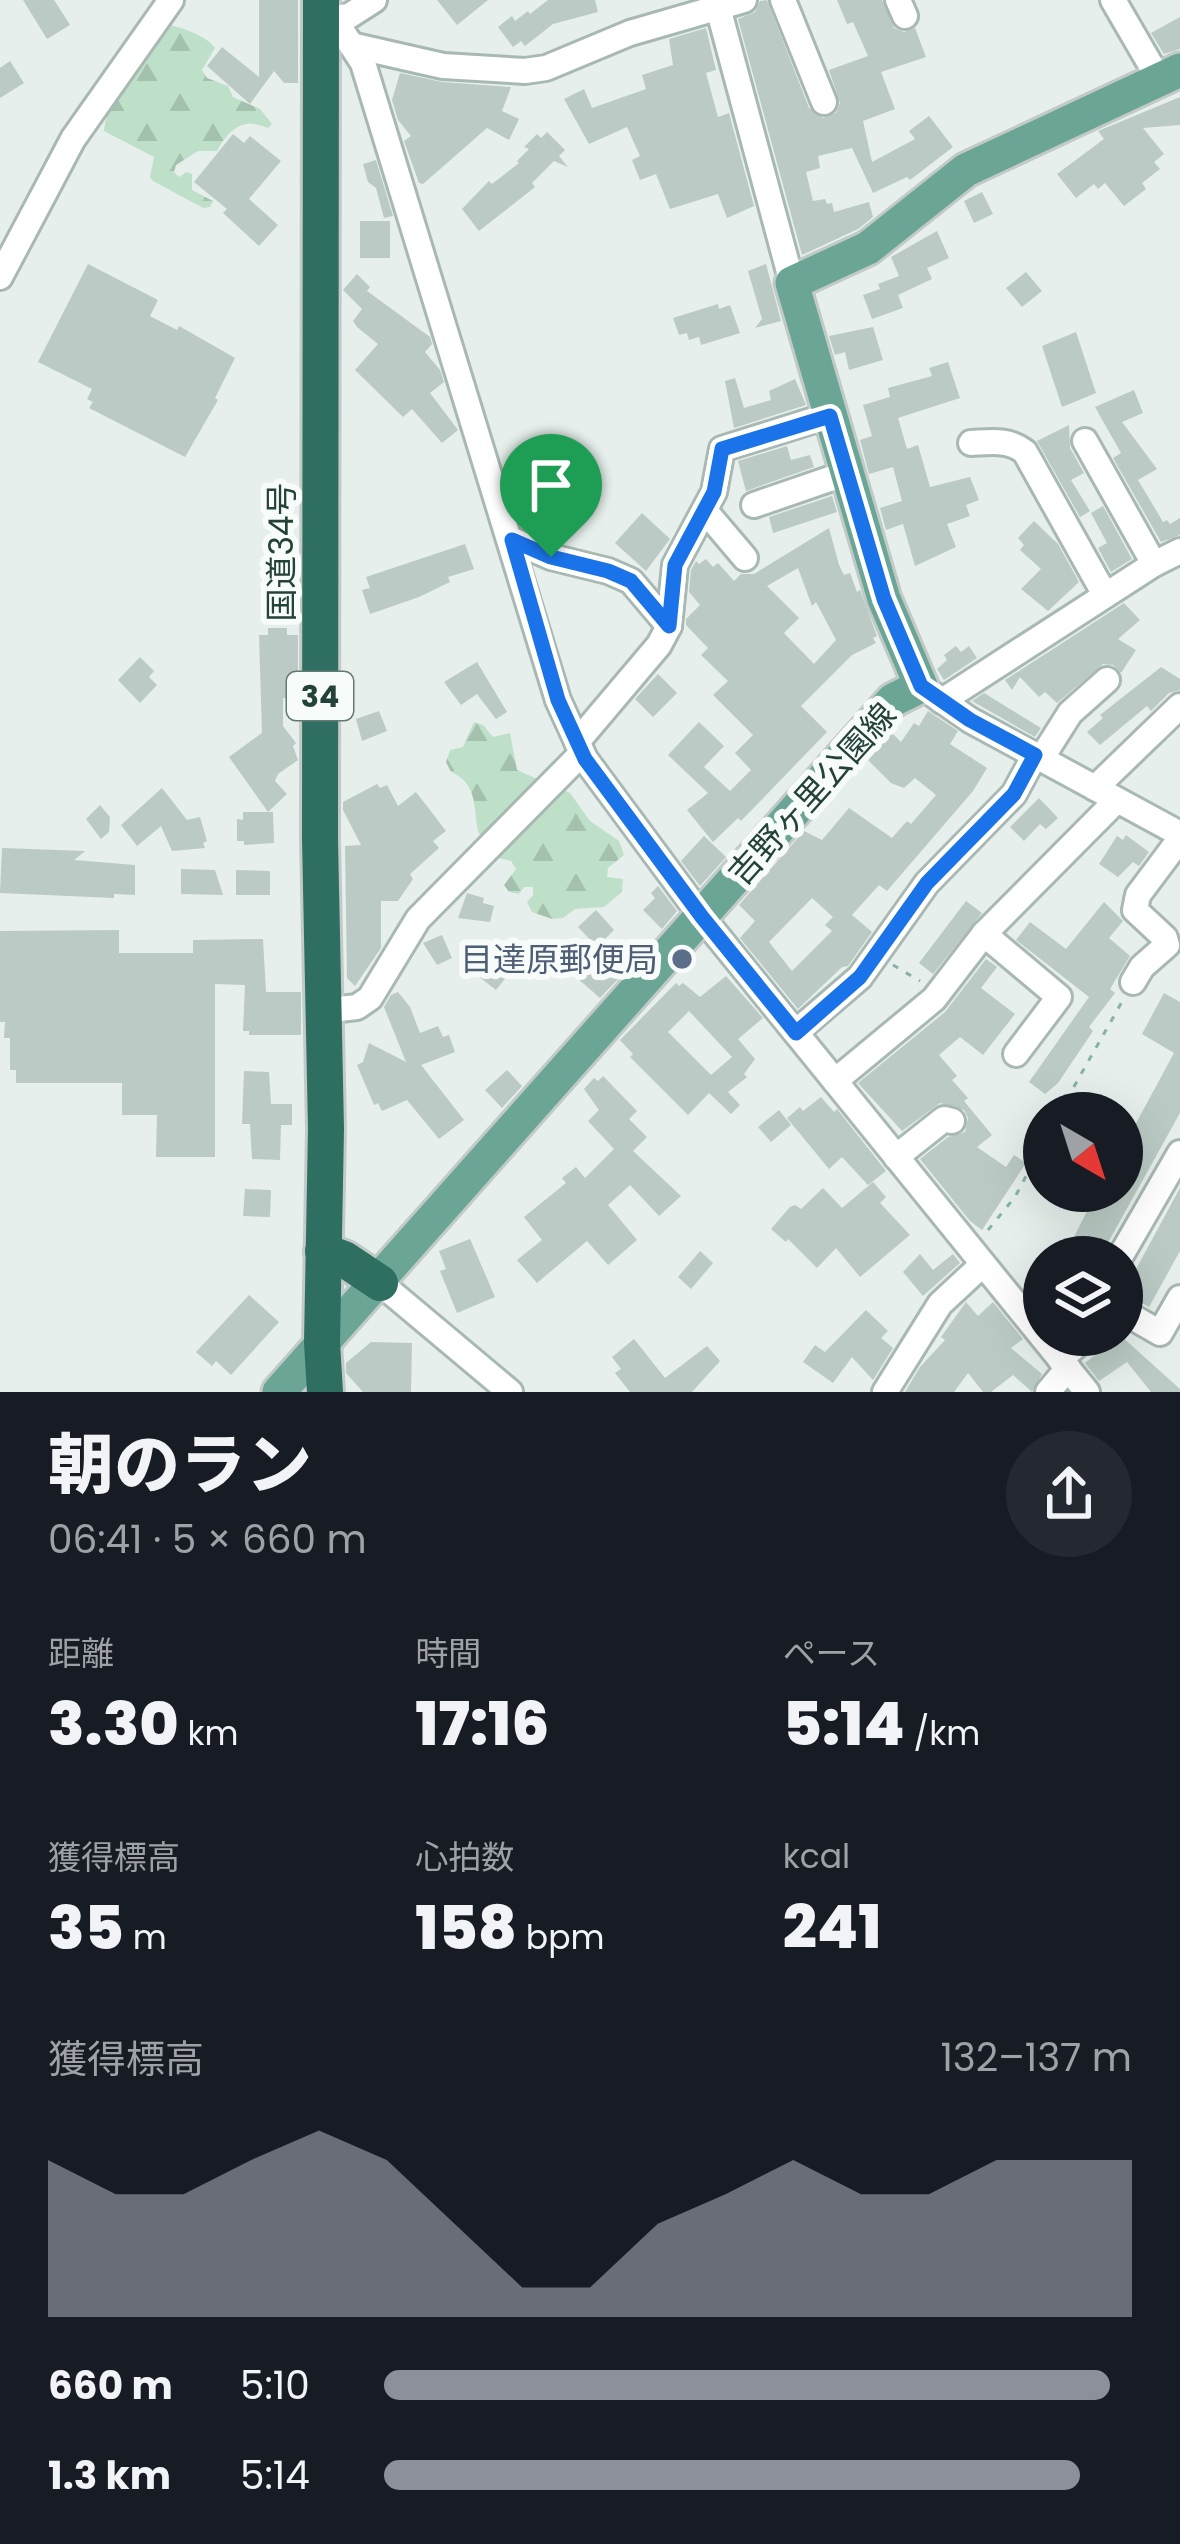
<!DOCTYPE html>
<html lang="ja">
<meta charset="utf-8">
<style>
:root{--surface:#171b24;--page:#242831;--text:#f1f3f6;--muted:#9ea1a6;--accent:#8c9099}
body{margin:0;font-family:Poppins,"Noto Sans JP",sans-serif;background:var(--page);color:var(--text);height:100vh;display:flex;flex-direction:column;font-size:45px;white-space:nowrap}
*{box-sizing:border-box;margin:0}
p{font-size:39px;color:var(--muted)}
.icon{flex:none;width:66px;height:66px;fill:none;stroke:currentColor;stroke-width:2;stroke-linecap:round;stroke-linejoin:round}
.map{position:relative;height:1392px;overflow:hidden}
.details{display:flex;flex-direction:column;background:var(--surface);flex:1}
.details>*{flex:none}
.needle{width:78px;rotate:141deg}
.fabs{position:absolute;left:1023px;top:1092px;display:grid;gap:24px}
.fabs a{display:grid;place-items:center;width:120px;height:120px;border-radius:50%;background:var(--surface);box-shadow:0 12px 48px #0002;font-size:60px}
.pin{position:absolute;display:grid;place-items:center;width:102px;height:102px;color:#fff;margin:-123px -51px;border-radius:50% 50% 50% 0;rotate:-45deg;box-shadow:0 0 12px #0007}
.pin .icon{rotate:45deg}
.round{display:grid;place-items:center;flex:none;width:126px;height:126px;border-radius:63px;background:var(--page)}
.summary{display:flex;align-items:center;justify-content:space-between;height:204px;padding:0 48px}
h1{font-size:66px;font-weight:800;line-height:90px}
.figures{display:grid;grid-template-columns:repeat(3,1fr);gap:18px;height:204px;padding:12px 48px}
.figures div{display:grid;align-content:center}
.figures b{font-size:60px;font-weight:800}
.figures small{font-size:33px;font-weight:400}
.figures p{font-size:33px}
.chart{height:336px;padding:24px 48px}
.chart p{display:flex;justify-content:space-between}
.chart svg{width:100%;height:216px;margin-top:12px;fill:var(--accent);opacity:.7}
ul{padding:0 48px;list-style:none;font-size:39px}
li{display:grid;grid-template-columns:192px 144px 1fr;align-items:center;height:90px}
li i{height:30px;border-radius:15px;background:var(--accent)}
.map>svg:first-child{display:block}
.forest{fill:url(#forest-firs)}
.building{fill:#bbcac4;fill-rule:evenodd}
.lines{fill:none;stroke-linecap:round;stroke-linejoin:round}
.minor-casing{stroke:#a8b8b2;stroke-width:30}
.major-casing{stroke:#c2cac8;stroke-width:39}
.highway-casing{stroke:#c2cac8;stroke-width:42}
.path{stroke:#86b3a5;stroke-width:3;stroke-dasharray:6 9;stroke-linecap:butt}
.minor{stroke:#fff;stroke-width:24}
.major{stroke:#6aa596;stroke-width:33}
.highway{stroke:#2f6f62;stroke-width:36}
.route-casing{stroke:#fff;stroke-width:24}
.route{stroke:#1a73e8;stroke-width:15}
.service-dot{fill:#5c6f8a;stroke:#f7fbf9;stroke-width:4.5}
.labels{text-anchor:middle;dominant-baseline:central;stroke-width:12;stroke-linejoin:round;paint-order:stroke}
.shield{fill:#f7fbf9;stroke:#637a73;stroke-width:3}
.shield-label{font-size:30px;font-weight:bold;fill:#24423a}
.street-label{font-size:33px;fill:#24423a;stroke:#f7fbf9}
.service-label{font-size:33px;fill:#4e5e75;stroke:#f7fbf9;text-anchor:end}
</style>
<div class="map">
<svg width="1180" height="1392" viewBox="0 0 1180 1392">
<defs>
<pattern id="forest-firs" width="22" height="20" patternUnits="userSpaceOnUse" patternTransform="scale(3)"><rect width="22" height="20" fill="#bfe0c8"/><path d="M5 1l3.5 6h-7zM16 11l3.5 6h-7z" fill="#a4c1ad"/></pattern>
</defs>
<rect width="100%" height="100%" fill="#e6efeb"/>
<g class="forest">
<path d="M165,25C178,25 209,37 215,48L202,70L207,78L228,86L233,97L260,109L272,124L268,128C243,117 230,128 217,151H198L176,165L174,172L179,177L186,172L192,174V190L213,201L210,207L203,208L153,181L150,177L154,157L104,131C108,90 150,62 165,25Z"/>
<path d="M474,722L483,725L493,737L510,733L517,770L570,793L590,821L619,841L624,855L608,868L607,877L623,879L622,892L604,907L575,909L563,918L552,919L532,912L527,902L533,895V887H524L519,894L509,892L504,885L516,869L511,861L499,858V845L479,834C472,809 480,785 451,772L446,762L450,750L463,747Z"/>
</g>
<g class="building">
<polygon points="23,0 54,0 70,25 47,39"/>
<polygon points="259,0 298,0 298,83 284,83 274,71 250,104 207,66 222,47 259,77"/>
<polygon points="437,0 488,0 457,25"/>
<polygon points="548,0 595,0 598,12 553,24 525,46 521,41 513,47 498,27 512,16 515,21 528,11 530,14"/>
<polygon points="767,0 809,108 823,118 836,113 840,103 829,70 868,56 853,22 847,24 837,0 882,0 894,28 904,32 915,28 926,57 881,72 895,109 863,121 872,162 915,139 909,131 929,116 953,147 910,180 907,177 873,193 852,148 818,156 820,168 806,172 813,201 825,199 827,204 832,203 834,212 869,202 873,217 858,229 802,255 738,19 755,12 760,1"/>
<polygon points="1180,17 1180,49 1164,54 1151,33"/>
<polygon points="706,28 716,70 706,73 718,117 729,113 754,206 727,218 718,194 670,209 656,174 640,180 632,160 640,156 627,127 589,144 564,99 584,89 592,108 646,89 642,75 673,65 669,39"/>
<polygon points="10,61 24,83 0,98 0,68"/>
<polygon points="400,73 442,82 511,87 502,111 519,119 509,140 487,128 423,184 419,183 404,141 411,136 398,120 392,100"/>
<polygon points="1180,97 1180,125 1143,128 1164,154 1154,162 1160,169 1142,183 1146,189 1124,206 1105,183 1098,189 1094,184 1076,198 1057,174 1104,139 1098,131"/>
<polygon points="547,132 565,150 559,156 568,167 554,161 532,183 535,187 479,231 462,209 489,181 492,184 519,163 517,161 529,149 524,147 537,134 541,138"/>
<polygon points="233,134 244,143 250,136 281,161 249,199 278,225 259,246 223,213 227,209 194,182"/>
<polygon points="376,160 393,216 384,218 376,188 368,182 363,164"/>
<polygon points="982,192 993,214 974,223 964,201"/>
<rect x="360" y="221" width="30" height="37"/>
<polygon points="937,231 949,258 927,268 932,279 898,295 903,308 872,319 863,295 880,289 878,284 899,276 891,257"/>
<polygon points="88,264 158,300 150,316 177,330 179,326 235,358 215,398 218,400 185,457 89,408 93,402 87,399 92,389 38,362"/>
<polygon points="766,264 781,321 755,328 762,319 748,271"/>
<polygon points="1026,272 1042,291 1022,307 1006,288"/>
<polygon points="357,274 370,287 367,291 430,337 432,344 425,352 440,370 444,382 430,393 458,430 442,443 412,409 403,417 355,370 378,344 357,327 353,321 362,309 343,290"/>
<polygon points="718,304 719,309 730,305 740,333 701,345 699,337 689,340 687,333 679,335 673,318"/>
<polygon points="873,327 883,360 849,370 845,352 835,355 829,336"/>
<polygon points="1076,332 1096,393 1062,407 1042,346"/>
<polygon points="948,362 960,398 898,418 907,449 918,445 930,487 970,477 979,500 966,505 970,516 947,524 956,547 915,566 903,524 886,530 880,508 902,501 893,467 869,474 860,440 872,436 863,405 890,397 888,388 932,376 929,368"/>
<polygon points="735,378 744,408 771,400 769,391 795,379 806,405 734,428 725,381"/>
<polygon points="1134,390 1143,413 1122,422 1157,469 1138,480 1163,522 1167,520 1170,524 1180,518 1180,535 1161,542 1113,458 1121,453 1095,407"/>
<polygon points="1069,425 1070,448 1084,473 1071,480 1090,511 1080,517 1037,441"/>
<polygon points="787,446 791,460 810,455 814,467 746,491 738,461"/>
<polygon points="832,496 837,512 773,533 769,517"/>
<polygon points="1103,506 1132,559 1111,572 1098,548 1107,543 1091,513"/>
<polygon points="642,513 670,539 646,571 615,543"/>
<polygon points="1034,521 1058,544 1079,582 1048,611 1021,589 1041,569 1020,550 1024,545 1018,538"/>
<path d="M829,528L839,565L844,575L850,573L857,592L860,590L877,636L873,638L876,643L852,655L801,706L827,732L741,821L738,818L713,842L687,810L708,793L668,755L699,722L724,746L704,767L730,791L751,770L735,753L753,735L713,695L728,681L701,655L708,648L686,625V619L700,605L689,592L691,570L696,561L699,564L706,559L713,567L718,563L734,581L741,574H754ZM798,568L812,606L816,602L836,640L814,664L784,633L799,618L767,586Z"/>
<polygon points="465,544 474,569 448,577 450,582 419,597 370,614 362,590 370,588 366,577"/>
<polygon points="1124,603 1140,620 1118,639 1136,650 1121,673 1113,665 1103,664 1057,703 1045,692 1039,697 1020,677 1012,690 1005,680"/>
<polygon points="268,628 287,628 287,635 298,635 298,698 283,698 283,726 296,743 293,746 298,760 278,774 275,781 287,794 268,812 229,757 262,733 259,635 268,635"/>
<polygon points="956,646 961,652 969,646 977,658 944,680 937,669 947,660 944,655"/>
<polygon points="140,657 154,671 149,677 157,685 140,703 118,680"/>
<polygon points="477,662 507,712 496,719 477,694 461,705 444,682"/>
<polygon points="1161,667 1180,679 1180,690 1169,693 1151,711 1147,706 1100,745 1087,732 1103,718 1100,715"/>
<polygon points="658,674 677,693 653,717 635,699"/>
<polygon points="984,693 1041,728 1035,737 972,701"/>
<polygon points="379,711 387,731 362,741 356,719"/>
<path d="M928,711L958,731L950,744L987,768L973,791L887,891L879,885L852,915L872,932L848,966L842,967L798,1009L740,938L755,921L739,905L804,831L822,840L849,808L892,838L907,821L911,824L936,795L915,778L904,788L891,783L868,760L892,733L901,742L914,723L919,726ZM812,898L833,917L825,925L832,931L792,971L769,942Z"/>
<polygon points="377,784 380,788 387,785 398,806 416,792 446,831 433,841 439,848 410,874 413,879 398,901 381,901 381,948 355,986 347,978 345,846 361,845 343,810 343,802"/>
<polygon points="162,788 187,820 200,817 207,841 203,843 205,848 172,851 161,826 137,846 121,825"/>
<polygon points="1039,798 1058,818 1046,829 1040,824 1024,841 1010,827"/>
<polygon points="100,805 110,817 109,832 101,839 86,819"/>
<polygon points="243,812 273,812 274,843 244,845 244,841 237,841 237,819 243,820"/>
<polygon points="1126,835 1149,852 1139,866 1133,862 1118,877 1099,864 1117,836 1123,840"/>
<polygon points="704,836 726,857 700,886 681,861"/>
<polygon points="2,848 85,851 74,860 135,865 135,895 114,894 114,898 0,893"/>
<polygon points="181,869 215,870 223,895 181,894"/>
<polygon points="236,870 270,871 270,895 236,895"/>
<polygon points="658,886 677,911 662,929 643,910 655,898 651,893"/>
<polygon points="467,893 484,898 483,903 494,906 490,922 458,918"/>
<polygon points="966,901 982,913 933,974 919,963"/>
<polygon points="1104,902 1123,921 1109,938 1130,956 1110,989 1115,993 1089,1027 1093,1031 1058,1083 1045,1094 1029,1082 1089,997 1016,940 1030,922 1066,949"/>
<polygon points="596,910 614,930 597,947 578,927"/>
<polygon points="119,930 119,953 193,953 193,940 263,939 266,992 301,992 301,1035 249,1035 249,1031 243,1031 245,985 215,984 215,1157 156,1157 157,1115 122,1115 122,1083 16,1083 16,1070 10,1070 10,1038 4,1038 5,1022 0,1022 0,931"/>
<polygon points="442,935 452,958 437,965 423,943"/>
<polygon points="500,948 518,962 496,990 478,976"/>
<polygon points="592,956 618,979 600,998 577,978 577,973"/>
<polygon points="986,959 997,967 981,988 1015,1014 983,1055 960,1037 939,1055 957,1076 952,1080 968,1098 964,1101 992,1135 977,1147 1006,1167 1014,1155 1026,1163 982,1230 970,1221 920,1159 948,1137 965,1132 968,1118 964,1110 940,1103 902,1131 858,1083 945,1012"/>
<path d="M726,976L763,1018L738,1039L755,1059L744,1074L747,1077L728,1092L740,1105L731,1114L709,1093L688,1115L630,1057L633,1054L620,1040L676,983L679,986L683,983L700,997ZM689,1011L732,1057L711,1075L668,1032Z"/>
<polygon points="398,992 410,1007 420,1033 438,1026 443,1037 449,1035 455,1052 421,1065 464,1120 439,1139 407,1100 382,1111 378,1103 374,1105 357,1065 363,1062 369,1043 406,1062 384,1007 391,995"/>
<polygon points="1164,993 1180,1002 1180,1113 1100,1257 1064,1257 1097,1191 1122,1191 1122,1149 1174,1053 1142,1034"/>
<polygon points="507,1070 522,1086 502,1108 485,1090"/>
<polygon points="244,1071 269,1072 271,1104 292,1104 292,1125 281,1125 280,1160 252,1159 250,1124 242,1124"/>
<polygon points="603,1076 637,1111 629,1119 647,1137 633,1151 681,1196 659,1216 630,1185 608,1205 637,1240 608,1265 587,1241 537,1283 517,1260 542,1240 524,1217 566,1183 562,1178 576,1167 585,1178 614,1149 588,1121 599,1110 584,1089 594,1078 598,1081"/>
<polygon points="821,1097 834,1112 837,1109 886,1171 868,1185 842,1157 829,1169 787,1118 800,1107 803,1111"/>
<polygon points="779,1110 791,1125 771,1142 758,1127"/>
<polygon points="873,1182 886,1197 880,1203 910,1235 860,1277 836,1248 817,1268 788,1239 786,1242 771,1229 790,1207 795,1205 801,1209 823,1188 842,1208"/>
<polygon points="1180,1188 1180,1251 1149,1307 1123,1293"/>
<polygon points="245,1189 271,1190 270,1217 243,1216"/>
<polygon points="470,1239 495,1297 457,1313 440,1271 446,1269 439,1251"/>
<polygon points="700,1251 713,1263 691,1289 678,1277"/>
<polygon points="920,1254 933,1270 953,1254 960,1263 923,1296 903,1272"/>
<polygon points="249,1295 279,1322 231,1375 216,1361 212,1366 196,1352"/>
<polygon points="966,1302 978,1316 993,1302 1023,1339 1011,1348 1042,1374 1032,1392 1013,1375 991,1392 983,1392 968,1373 954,1392 905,1392 920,1367 945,1340 941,1337"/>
<polygon points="866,1310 888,1331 881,1338 893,1348 873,1380 852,1357 833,1383 803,1362 815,1345 825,1352"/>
<polygon points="1120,1335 1180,1389 1180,1392 1151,1392 1127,1362 1099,1381 1085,1363"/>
<polygon points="634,1339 665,1378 707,1346 720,1361 692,1392 630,1392 615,1373 621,1369 612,1357"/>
<polygon points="371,1342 412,1343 411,1392 363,1392 346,1373 346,1363"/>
</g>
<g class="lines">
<g class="minor-casing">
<g id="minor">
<polyline points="716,0 792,283"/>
<polyline points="783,0 824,102"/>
<polyline points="898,0 905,16"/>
<polyline points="1113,0 1160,81"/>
<polyline points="321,20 344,34 363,63 558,700 585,759 702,917 1087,1392"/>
<polyline points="321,20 349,16 374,0"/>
<polyline points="355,46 443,66 525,71 546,68 630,33 744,0"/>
<polyline points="0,277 73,139 171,0"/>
<polyline points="1085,441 1154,564"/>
<path d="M971,443C992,442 1009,439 1025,452L1105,595"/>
<polyline points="754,505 847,473"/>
<polyline points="706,512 745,558"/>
<polyline points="512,540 551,557 608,571 631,581 669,626"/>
<polyline points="921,686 970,720 1180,834"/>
<polyline points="942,701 1154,564 1180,551"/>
<polyline points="577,742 659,645 669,626 675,565 714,492 722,449 830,415"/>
<polyline points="1041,759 1070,713 1107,680"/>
<polyline points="1095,788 1180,706"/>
<polyline points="984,934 1059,997 1016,1054"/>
<polyline points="1133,982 1142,967 1167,945 1165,938 1135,910 1138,895 1180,839"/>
<polyline points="322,1011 357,1007 370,998 418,919 582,753"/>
<polyline points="796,1032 860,977 927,883 1014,794 1035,755"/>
<polyline points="835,1081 934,999 984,934 1117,800"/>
<polyline points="896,1157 944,1119 952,1121"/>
<polyline points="1120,1257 1180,1153"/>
<polyline points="380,1283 510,1392"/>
<polyline points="1122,1311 1160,1333 1180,1298"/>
<polyline points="1060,1359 1089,1335"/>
<polyline points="885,1392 940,1304 982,1265"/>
<polyline points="1048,1392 1068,1368"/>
</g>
</g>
<g class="major-casing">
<polyline id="major" points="279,1392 893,700 921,686 884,599 792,283 868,248 966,170 1180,70"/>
</g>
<g class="highway-casing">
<g id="highway">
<polyline points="321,0 320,839 326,1129 322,1343 325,1392"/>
<polyline points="323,1251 344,1259 380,1283"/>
</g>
</g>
<g class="path">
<polyline points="893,965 920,981"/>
<polyline points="1059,1113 1123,1000"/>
<polyline points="988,1230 1015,1197 1044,1142"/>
</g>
<use href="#minor" class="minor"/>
<use href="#major" class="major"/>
<use href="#highway" class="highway"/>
</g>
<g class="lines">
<g class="route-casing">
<polygon id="route" points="830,416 884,599 921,686 970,720 1035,755 1014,794 927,883 860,977 796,1033 702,917 585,759 558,700 512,540 551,557 608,571 631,581 669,626 675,565 714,492 722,449"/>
</g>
<use href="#route" class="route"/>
</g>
<circle class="service-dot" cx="682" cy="959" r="12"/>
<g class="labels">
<rect class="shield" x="287" y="672" width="66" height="48" rx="9"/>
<g class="shield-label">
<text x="320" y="696">34</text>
</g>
<g class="street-label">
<text transform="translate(281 552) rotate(-90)">国道34号</text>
<text transform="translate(812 794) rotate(-48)">吉野ヶ里公園線</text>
</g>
<g class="service-label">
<text x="658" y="959">目達原郵便局</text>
</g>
</g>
</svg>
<div class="fabs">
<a><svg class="needle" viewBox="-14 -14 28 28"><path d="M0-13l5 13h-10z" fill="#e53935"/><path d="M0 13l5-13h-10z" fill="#9ea1a6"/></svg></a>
<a><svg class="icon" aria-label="layers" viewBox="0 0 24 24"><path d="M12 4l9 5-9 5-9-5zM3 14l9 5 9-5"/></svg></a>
</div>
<div class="pin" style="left:551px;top:557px;background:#1e9e55"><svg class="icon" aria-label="arrive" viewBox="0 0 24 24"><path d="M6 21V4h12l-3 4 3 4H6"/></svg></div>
</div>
<section class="details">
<div class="summary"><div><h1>朝のラン</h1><p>06:41 · 5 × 660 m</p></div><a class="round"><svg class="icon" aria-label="share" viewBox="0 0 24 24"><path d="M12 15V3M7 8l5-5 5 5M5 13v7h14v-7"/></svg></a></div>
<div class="figures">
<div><p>距離</p><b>3.30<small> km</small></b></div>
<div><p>時間</p><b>17:16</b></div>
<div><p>ペース</p><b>5:14<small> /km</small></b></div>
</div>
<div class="figures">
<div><p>獲得標高</p><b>35<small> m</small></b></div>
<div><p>心拍数</p><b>158<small> bpm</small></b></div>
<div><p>kcal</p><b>241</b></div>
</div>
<div class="chart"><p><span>獲得標高</span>132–137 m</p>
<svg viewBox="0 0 160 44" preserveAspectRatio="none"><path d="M0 44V12L10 19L20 19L30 12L40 6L50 12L60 25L70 38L80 38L90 25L100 19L110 12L120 19L130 19L140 12L150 12L160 12V44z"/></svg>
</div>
<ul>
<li><b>660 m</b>5:10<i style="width:97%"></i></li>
<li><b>1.3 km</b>5:14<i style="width:93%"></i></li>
</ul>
</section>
